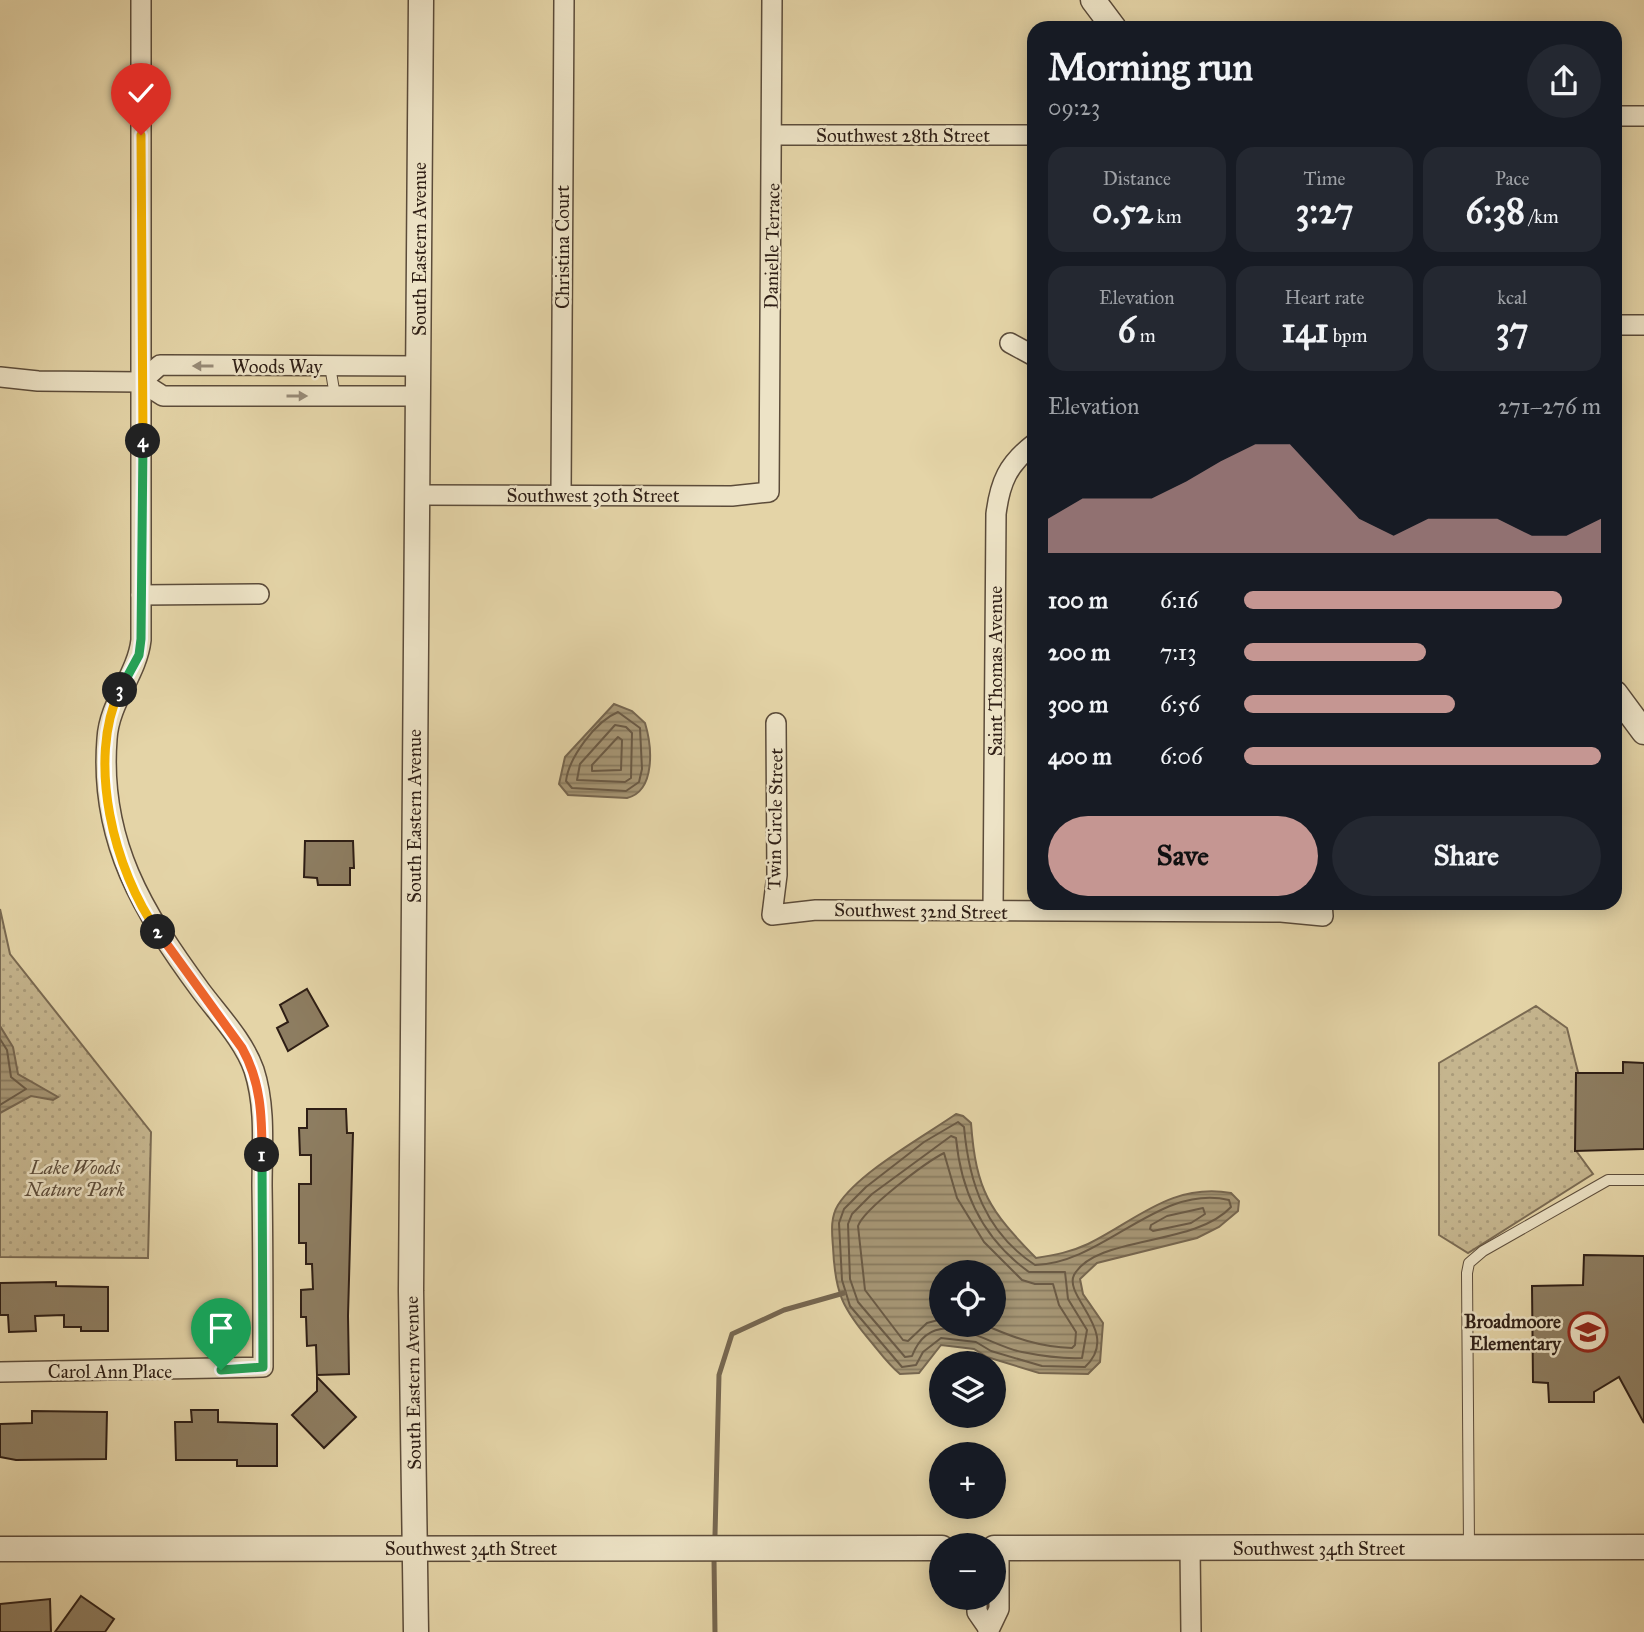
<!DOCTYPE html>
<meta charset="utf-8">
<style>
:root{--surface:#171b24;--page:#242831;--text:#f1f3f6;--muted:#9ea1a6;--accent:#c59692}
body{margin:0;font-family:"IM FELL Great Primer",serif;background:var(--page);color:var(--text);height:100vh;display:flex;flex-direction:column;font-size:26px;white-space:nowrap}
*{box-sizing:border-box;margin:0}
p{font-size:23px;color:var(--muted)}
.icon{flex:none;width:38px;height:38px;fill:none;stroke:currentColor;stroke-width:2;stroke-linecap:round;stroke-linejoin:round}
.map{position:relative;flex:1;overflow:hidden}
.panel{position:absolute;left:1027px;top:21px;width:595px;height:889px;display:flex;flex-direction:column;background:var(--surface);border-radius:21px;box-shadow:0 4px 18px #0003}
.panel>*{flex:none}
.buttons{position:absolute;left:929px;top:1260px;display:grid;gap:14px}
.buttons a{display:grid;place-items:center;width:77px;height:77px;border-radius:50%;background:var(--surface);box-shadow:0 4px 18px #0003;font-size:35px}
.pin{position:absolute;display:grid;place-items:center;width:60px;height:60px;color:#fff;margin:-72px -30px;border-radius:50% 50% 50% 0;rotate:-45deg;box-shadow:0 0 7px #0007}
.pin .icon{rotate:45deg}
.km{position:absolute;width:35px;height:35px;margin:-18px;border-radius:50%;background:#222;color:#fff;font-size:19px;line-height:35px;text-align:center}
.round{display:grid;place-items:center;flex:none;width:74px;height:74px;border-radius:37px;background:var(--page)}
.head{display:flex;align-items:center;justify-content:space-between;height:119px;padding:0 21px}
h1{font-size:38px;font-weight:700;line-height:52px}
.figures{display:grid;grid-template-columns:repeat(3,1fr);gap:10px;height:119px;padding:7px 21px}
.figures div{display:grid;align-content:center;border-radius:18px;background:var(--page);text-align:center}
.figures b{font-size:35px;font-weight:700}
.figures small{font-size:19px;font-weight:400}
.figures p{font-size:19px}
.chart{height:196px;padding:14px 21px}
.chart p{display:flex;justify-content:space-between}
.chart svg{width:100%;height:126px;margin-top:7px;fill:var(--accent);opacity:.7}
.action{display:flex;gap:14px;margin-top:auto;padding:14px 21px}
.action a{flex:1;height:80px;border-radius:42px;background:var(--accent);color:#111;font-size:28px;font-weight:700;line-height:80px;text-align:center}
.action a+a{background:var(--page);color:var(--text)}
ul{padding:0 21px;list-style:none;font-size:23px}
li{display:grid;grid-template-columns:112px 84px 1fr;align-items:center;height:52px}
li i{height:18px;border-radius:9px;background:var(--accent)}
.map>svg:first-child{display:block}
.grass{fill:url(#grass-dots);stroke:#7a6a52;stroke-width:2}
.water{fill:url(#water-rules);stroke:#76664f;stroke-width:2;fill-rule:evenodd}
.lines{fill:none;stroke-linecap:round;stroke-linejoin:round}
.shore{stroke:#6a5a45;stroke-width:2}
.stream{stroke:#76664f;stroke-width:5}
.building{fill:#8d7d61;stroke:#2e1e15;stroke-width:2}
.service-casing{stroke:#5c4c3a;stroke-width:12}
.minor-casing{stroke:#5c4c3a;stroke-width:22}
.tertiary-casing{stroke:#5c4c3a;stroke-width:27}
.service{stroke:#ede3c6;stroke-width:10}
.minor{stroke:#ede3c6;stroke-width:19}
.tertiary{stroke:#ede3c6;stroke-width:24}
.oneway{fill:#978a76}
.split-1-casing{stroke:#fff;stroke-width:14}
.split-2-casing{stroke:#fff;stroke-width:14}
.split-3-casing{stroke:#fff;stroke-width:14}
.split-4-casing{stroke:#fff;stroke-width:14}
.split-5-casing{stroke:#fff;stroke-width:14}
.split-1{stroke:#22a559;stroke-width:9}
.split-2{stroke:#f0652b;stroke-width:9}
.split-3{stroke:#f5b400;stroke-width:9}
.split-4{stroke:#22a559;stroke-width:9}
.split-5{stroke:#f5b400;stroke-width:9}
.labels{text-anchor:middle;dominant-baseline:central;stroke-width:5;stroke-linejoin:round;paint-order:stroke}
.street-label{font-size:19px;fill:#2e1e15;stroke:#ede3c6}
.park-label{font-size:19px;font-style:italic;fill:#5b4b39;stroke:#ede3c6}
.poi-label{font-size:19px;font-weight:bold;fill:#2e1e15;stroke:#ede3c6;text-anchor:end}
</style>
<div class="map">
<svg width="1644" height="1632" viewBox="0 0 1644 1632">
<defs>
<pattern id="grass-dots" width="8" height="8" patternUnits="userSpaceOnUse" patternTransform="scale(1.75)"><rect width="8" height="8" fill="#c5b58e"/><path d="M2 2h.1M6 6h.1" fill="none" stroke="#aa9b7a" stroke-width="1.8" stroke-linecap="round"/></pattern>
<pattern id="water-rules" width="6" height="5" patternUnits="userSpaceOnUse" patternTransform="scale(1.75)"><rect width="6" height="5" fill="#a69675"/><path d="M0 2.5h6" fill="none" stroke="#887a5f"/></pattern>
</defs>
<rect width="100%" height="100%" fill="#e4d4a7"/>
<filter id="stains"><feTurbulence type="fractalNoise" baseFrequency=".00286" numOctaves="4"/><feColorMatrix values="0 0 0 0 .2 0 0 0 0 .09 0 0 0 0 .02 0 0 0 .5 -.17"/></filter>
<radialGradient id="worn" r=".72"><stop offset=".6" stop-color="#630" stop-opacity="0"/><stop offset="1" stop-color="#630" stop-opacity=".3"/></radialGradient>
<g class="grass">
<polygon points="0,909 10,954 151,1132 148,1258 0,1257"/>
<polygon points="1536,1006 1567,1028 1579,1076 1577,1152 1593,1174 1468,1253 1439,1235 1439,1063"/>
</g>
<g class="water">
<path d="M614,704L632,711L645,723C652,746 656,791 627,798L568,795L559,784L565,757Z"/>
<polygon points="0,1026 13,1047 18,1074 58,1097 53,1100 31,1096 0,1113"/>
<path d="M956,1114L963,1116L971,1123C976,1191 989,1210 1036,1258C1055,1255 1071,1252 1088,1244C1137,1220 1171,1183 1231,1193L1239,1201L1238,1211L1219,1227L1197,1238L1097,1263L1080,1279L1083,1294L1103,1323L1100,1362L1088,1374L1039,1373L987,1357L974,1349L941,1345L919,1373L900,1374C889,1365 881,1354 872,1343C842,1308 835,1293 833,1247C832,1233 830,1218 838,1205C859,1172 923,1137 956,1114ZM942,1272H994V1325H942Z"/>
</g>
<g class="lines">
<g class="shore">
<path d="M618,712L640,728L642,769L639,782L626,791L572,788L566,781C569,757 596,721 618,712Z"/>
<polygon points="615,725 626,727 632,733 631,778 625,782 577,780 580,764"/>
<polygon points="618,737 622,740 621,770 592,771 592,765"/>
<polyline points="0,1039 7,1050 11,1077 26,1089 0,1105"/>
<path d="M958,1122L964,1127C969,1183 985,1232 1035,1265C1103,1264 1159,1183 1229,1200L1231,1207C1194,1247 1096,1235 1074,1275C1063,1297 1122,1333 1085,1367L1042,1366L991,1351L976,1342L941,1338L923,1352L916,1365L902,1367L850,1306L842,1280L839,1223L844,1209L866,1187L924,1142Z"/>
<path d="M951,1136L956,1138C961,1192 983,1239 1029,1272H1065L1068,1299L1087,1330L1082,1358C1061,1359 1042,1356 1022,1352C988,1346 934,1300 912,1356L905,1357L858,1302L850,1279L848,1224L852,1214L872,1194Z"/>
<polygon points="1203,1208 1205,1214 1191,1223 1153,1231 1150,1229 1151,1225 1167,1216"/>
<path d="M942,1319L927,1323L908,1341L903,1340L865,1290L858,1226C864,1209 926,1162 944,1153L957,1198L984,1242L1022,1280L1035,1284H1053L1059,1305L1076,1332L1075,1345L1072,1348C1040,1347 1014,1338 985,1325"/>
</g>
<g class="stream">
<polyline points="715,1535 719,1375 732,1334 784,1310 844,1293"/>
<polyline points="714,1559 715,1632"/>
</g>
</g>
<g class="building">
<polygon points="305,841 353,841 354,868 350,868 350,885 318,885 317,878 304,877"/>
<polygon points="307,989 328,1026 288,1051 277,1028 288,1022 280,1005"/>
<polygon points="1623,1062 1644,1063 1644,1149 1575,1151 1576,1073 1623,1073"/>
<polygon points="307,1109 346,1109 347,1133 353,1133 348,1316 349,1374 317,1375 316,1345 307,1346 306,1317 301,1317 301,1290 313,1289 312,1264 306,1264 306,1243 299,1243 299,1184 311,1184 311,1155 300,1155 299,1128 307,1128"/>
<polygon points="1584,1255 1644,1256 1644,1423 1619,1377 1594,1392 1594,1402 1549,1402 1548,1383 1533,1382 1532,1286 1583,1285"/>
<polygon points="56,1282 56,1286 108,1287 108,1331 81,1331 81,1327 64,1327 64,1315 35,1316 36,1331 9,1332 8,1315 0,1315 0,1283"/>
<polygon points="317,1377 356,1417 324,1448 292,1415 317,1391"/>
<polygon points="191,1410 218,1410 218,1422 277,1424 277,1466 237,1466 237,1460 176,1460 175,1422 192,1422"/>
<polygon points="32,1411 107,1412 106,1459 16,1460 0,1457 0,1424 32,1423"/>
<polygon points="81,1596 114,1619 105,1632 55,1632"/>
<polygon points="50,1599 51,1632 0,1632 0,1604"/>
</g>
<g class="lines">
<g class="service-casing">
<g id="service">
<polyline points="330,366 335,396"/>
<polyline points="1469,1547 1467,1273 1469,1263 1483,1251 1608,1180 1644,1180"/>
</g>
</g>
<g class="minor-casing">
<g id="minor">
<polyline points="1615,116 1644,116"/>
<polyline points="773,135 1034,135"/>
<polyline points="1615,325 1644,325"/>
<polyline points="1010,343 1034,356"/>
<polyline points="0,377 38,381 141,382"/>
<polyline points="418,396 163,396 141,382 160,365 419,366"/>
<polyline points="418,495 732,496 769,492 772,0"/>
<polyline points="561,495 564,0"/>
<polyline points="141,595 259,594"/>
<polyline points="776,723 777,875 772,915 816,910 1281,912 1323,916 1322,903"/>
<path d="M993,911L996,514C1000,482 1008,464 1034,444"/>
<path d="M0,1372L263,1367C263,1307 263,1247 262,1186C262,1148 266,1107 254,1070C244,1041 219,1015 201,991C143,912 99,841 107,739C109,702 137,675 141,640V0"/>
<polyline points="1190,1548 1191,1632"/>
<polyline points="977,1598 977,1612 988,1628"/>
<polyline points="988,1632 999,1609 999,1548"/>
</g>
</g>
<g class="tertiary-casing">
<g id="tertiary">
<polyline points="1093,0 1114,28"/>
<polyline points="1615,693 1644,732"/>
<polyline points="994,1548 1644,1547"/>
<polyline points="0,1549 942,1548"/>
<polyline points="416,1632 411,1291 421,0"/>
</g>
</g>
<use href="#service" class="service"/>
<use href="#minor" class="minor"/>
<use href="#tertiary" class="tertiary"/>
</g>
<defs><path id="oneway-solid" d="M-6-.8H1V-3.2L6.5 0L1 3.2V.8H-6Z" transform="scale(1.75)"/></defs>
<g class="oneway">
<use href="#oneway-solid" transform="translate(203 366) rotate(-180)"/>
<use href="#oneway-solid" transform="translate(297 396)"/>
</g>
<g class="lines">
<g class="split-1-casing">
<polyline id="split-1" points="221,1370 263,1367 262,1155"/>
</g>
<g class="split-2-casing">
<path id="split-2" d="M158,932L242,1048C261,1082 262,1116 262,1155"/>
</g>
<g class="split-3-casing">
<path id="split-3" d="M120,690C86,760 114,871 158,932"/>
</g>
<g class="split-4-casing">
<polyline id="split-4" points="120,690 139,655 141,639 143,441"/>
</g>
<g class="split-5-casing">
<polyline id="split-5" points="141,135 143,441"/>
</g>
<use href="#split-1" class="split-1"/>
<use href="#split-2" class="split-2"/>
<use href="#split-3" class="split-3"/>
<use href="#split-4" class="split-4"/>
<use href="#split-5" class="split-5"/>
</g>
<defs>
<g id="school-ring" transform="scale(2.0125)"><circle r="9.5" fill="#ede3c6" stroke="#8f2418" stroke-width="1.5"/><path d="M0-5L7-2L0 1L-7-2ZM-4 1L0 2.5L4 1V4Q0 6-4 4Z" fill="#8f2418"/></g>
</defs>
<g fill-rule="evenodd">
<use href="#school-ring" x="1588" y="1332"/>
</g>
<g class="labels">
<g class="street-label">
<text x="903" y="135">Southwest 28th Street</text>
<text transform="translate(772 246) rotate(-89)">Danielle Terrace</text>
<text transform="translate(562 247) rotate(-90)">Christina Court</text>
<text transform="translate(419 249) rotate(-90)">South Eastern Avenue</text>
<text x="277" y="366">Woods Way</text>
<text x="593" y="495">Southwest 30th Street</text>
<text transform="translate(995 671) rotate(-90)">Saint Thomas Avenue</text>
<text transform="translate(414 816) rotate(-90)">South Eastern Avenue</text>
<text transform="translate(775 819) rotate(-89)">Twin Circle Street</text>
<text transform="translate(921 911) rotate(1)">Southwest 32nd Street</text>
<text x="110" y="1371">Carol Ann Place</text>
<text transform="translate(413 1383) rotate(-91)">South Eastern Avenue</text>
<text x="471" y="1548">Southwest 34th Street</text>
<text x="1319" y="1548">Southwest 34th Street</text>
</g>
<g class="park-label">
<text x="75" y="1167">Lake Woods<tspan x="75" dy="22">Nature Park</tspan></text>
</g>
<g class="poi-label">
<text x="1561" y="1321">Broadmoore<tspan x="1561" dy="22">Elementary</tspan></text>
</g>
</g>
<rect width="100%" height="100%" filter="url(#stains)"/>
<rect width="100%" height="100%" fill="url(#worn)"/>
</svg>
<div class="buttons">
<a><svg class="icon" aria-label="locate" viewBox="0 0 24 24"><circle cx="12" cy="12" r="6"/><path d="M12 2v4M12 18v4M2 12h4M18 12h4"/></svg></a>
<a><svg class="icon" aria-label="layers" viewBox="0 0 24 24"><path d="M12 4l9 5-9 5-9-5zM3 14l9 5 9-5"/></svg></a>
<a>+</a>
<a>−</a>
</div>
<div class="pin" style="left:221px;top:1370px;background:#1e9e55"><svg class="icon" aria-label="arrive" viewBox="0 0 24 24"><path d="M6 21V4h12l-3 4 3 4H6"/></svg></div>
<div class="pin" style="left:141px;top:135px;background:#d93025"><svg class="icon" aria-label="check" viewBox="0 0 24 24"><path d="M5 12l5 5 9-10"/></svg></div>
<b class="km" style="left:262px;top:1155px">1</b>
<b class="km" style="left:158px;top:932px">2</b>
<b class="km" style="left:120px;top:690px">3</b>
<b class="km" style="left:143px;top:441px">4</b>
<section class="panel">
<div class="head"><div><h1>Morning run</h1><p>09:23</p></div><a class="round"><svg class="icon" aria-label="share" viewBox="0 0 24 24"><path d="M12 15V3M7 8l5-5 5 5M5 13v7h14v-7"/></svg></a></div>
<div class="figures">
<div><p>Distance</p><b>0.52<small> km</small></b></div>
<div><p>Time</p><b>3:27</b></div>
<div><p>Pace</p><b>6:38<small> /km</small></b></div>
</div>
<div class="figures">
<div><p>Elevation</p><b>6<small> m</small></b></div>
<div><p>Heart rate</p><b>141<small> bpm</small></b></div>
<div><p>kcal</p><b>37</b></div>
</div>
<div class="chart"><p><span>Elevation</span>271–276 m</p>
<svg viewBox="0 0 160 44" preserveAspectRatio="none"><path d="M0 44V32L10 25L20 25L30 25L40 19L50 12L60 6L70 6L80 19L90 32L100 38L110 32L120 32L130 32L140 38L150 38L160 32V44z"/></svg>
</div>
<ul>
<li><b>100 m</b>6:16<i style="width:89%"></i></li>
<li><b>200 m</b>7:13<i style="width:51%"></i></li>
<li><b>300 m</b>6:56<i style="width:59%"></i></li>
<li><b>400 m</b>6:06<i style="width:100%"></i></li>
</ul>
<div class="action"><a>Save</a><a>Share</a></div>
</section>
</div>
